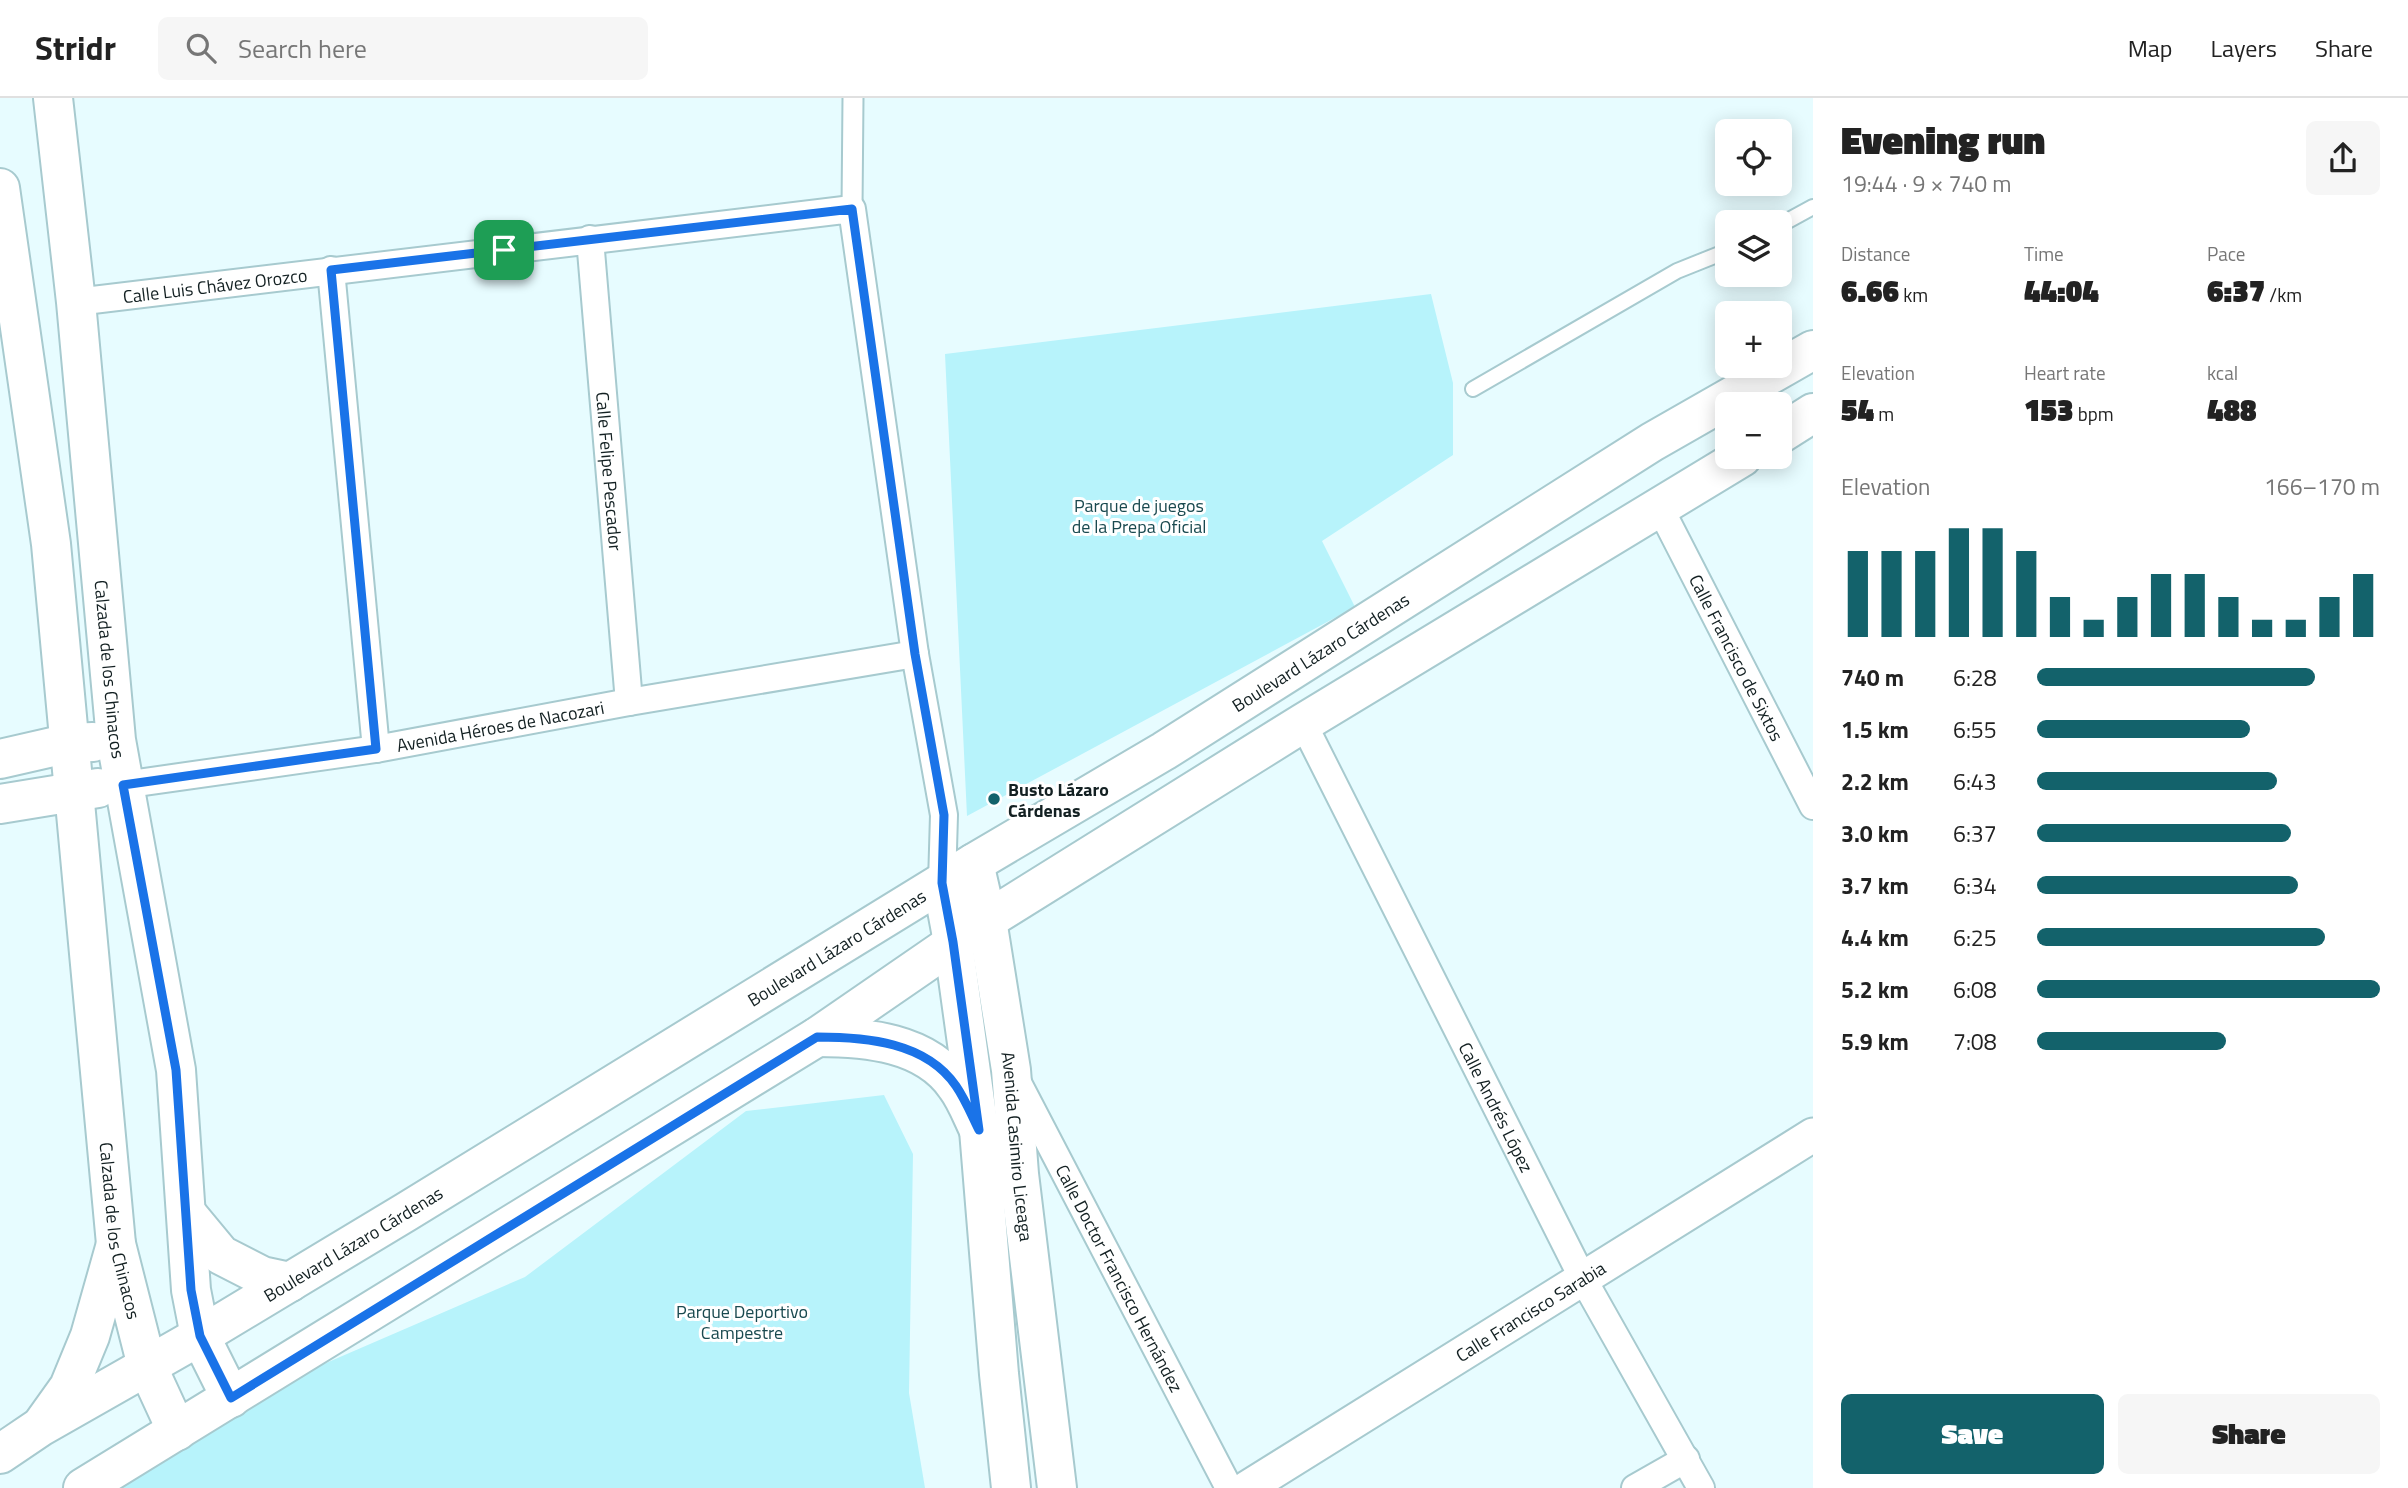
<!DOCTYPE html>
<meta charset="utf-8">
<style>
:root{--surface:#fff;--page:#f6f6f6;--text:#222;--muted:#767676;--line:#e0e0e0;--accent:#13626b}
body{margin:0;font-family:"Titillium Web",sans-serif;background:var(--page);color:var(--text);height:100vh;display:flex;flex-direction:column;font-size:26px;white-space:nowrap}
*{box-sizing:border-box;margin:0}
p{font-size:23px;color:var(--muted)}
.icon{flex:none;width:38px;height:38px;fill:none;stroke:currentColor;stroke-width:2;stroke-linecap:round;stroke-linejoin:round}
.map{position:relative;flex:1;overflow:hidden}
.drawer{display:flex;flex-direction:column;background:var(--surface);width:595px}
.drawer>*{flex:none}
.fabs{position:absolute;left:1715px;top:21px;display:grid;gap:14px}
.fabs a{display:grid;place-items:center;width:77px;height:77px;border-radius:10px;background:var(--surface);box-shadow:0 4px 18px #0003;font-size:35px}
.pin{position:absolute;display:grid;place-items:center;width:60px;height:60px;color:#fff;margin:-30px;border-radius:14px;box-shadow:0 4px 10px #0006}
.round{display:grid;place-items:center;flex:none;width:74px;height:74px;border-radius:10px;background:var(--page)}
.headline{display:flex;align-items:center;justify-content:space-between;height:119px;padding:0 28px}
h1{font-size:38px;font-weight:800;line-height:52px}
.metrics{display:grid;grid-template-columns:repeat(3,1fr);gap:10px;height:119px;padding:7px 28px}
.metrics div{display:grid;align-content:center}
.metrics b{font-size:30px;font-weight:800}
.metrics small{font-size:19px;font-weight:400}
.metrics p{font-size:19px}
.chart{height:196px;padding:14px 28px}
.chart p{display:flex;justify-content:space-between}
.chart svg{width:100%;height:126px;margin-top:7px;stroke:var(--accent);stroke-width:6}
.cta{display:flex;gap:14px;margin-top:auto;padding:14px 28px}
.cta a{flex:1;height:80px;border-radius:10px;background:var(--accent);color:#fff;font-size:28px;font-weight:800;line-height:80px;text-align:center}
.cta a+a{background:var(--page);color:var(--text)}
ul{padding:0 28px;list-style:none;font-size:23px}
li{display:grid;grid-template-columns:112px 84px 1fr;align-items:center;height:52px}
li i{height:18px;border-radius:9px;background:var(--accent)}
header{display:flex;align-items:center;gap:42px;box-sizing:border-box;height:98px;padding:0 35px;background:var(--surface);border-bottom:2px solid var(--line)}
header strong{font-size:33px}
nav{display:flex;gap:38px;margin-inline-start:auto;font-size:24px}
.search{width:490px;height:63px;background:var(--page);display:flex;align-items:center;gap:18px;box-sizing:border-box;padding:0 24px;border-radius:10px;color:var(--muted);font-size:26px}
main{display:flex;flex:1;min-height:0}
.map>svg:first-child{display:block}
.green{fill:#b7f3fb}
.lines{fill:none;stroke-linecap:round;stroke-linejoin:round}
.service-casing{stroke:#a7cacf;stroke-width:18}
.pedestrian-casing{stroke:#a7cacf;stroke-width:23}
.minor-casing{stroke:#a7cacf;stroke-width:30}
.tertiary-casing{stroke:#a7cacf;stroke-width:37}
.secondary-casing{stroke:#a7cacf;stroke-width:42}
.primary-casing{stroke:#a7cacf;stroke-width:42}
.service{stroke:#fff;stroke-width:14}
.pedestrian{stroke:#fff;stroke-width:19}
.minor{stroke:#fff;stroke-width:26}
.tertiary{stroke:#fff;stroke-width:33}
.secondary{stroke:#fff;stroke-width:38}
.primary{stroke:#fff;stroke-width:38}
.route-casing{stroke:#fff;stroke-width:14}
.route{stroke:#1a73e8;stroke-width:9}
.poi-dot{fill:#13626b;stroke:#fff;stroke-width:2.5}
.labels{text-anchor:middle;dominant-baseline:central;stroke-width:6;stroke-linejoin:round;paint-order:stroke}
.street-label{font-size:18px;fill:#132022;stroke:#fff}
.park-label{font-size:18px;fill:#19494f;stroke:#fff}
.poi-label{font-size:18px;font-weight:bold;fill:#132022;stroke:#fff;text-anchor:start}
</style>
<header>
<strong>Stridr</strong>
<div class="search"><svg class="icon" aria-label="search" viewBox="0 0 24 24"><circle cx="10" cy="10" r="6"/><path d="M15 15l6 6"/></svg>Search here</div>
<nav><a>Map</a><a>Layers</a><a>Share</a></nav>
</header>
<main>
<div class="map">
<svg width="1813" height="1390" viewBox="0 0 1813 1390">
<rect width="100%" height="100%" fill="#e7fcff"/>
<g class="green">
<polygon points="1431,196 1453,285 1453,357 1322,443 1355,509 967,718 945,256"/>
<polygon points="884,997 913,1056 909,1295 925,1390 108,1390 259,1294 525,1179 746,1013"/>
</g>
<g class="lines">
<g class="service-casing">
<g id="service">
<polyline points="1780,127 1813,109"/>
<polyline points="1473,291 1677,173 1727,153"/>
</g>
</g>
<g class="pedestrian-casing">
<polyline id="pedestrian" points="852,111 853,0"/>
</g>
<g class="minor-casing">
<g id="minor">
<path id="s1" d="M590,141L629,604"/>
<polyline points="331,172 376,651"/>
<path id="s2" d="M76,204L852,111L915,556L944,717L942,785"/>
<path id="s3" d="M1660,410L1813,708"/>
<path id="s4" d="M1303,625L1582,1179L1701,1390"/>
<path id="s5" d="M123,687L376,651L629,604L915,556"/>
<path id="s6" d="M1018,985L1229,1390"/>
<polyline points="1635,1390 1686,1361"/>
</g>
</g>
<g class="tertiary-casing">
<g id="tertiary">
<path id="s7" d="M1247,1390L1813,1037"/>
</g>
</g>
<g class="secondary-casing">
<g id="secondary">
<path id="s8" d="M53,0L76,204L116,642L176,972L191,1192L200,1238L231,1300"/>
<path id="s9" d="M0,90L51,446L116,1146L147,1268L177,1333"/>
<polyline points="0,661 70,645 93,644"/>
<polyline points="0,706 98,690"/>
<path id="s10" d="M974,765L987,822L1011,972L1019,1076L1057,1390"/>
<polyline points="942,785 953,844 979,1032 999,1276 1011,1390"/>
</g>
</g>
<g class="primary-casing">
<g id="primary">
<polyline points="1780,336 1813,315"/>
<path d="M817,939C866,939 926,944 956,988C966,1001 972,1018 979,1032"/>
<polyline points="187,1116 221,1157 262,1178 290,1184"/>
<polyline points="44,1324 69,1289 90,1238 116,1146"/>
<path id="s11" d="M0,1356L40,1329L200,1238L406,1114L974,765L1164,653L1652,344L1813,252"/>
<polyline points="83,1390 817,939 987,822 1303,625 1742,359"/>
</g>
</g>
<use href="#service" class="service"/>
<use href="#pedestrian" class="pedestrian"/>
<use href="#minor" class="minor"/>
<use href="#tertiary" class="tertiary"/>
<use href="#secondary" class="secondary"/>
<use href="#primary" class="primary"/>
</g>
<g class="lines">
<g class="route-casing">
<path id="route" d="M852,111L915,556L944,717L942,785L953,844L979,1032C972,1018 965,1001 956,988C926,944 866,939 817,939L231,1300L200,1238L191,1192L176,972L123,687L376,651L331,172Z"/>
</g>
<use href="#route" class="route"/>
</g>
<circle class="poi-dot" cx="994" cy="701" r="7"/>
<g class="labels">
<g class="street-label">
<text stroke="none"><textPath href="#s2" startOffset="140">Calle Luis Chávez Orozco</textPath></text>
<text stroke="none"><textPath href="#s1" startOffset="233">Calle Felipe Pescador</textPath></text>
<text stroke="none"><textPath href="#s11" startOffset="1545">Boulevard Lázaro Cárdenas</textPath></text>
<text stroke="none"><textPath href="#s3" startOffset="168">Calle Francisco de Sixtos</textPath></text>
<text stroke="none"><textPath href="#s8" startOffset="574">Calzada de los Chinacos</textPath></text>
<text stroke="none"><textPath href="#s5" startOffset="382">Avenida Héroes de Nacozari</textPath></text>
<text stroke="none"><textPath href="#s11" startOffset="978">Boulevard Lázaro Cárdenas</textPath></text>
<text stroke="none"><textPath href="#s4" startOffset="430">Calle Andrés López</textPath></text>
<text stroke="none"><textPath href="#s10" startOffset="287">Avenida Casimiro Liceaga</textPath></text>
<text stroke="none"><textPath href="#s9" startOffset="1050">Calzada de los Chinacos</textPath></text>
<text stroke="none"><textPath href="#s11" startOffset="411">Boulevard Lázaro Cárdenas</textPath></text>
<text stroke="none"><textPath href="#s6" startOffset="220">Calle Doctor Francisco Hernández</textPath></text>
<text stroke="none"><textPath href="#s7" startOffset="334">Calle Francisco Sarabia</textPath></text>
</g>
<g class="park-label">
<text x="1139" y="407">Parque de juegos<tspan x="1139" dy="21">de la Prepa Oficial</tspan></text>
<text x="742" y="1213">Parque Deportivo<tspan x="742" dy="21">Campestre</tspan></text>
</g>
<g class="poi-label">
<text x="1008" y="691">Busto Lázaro<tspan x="1008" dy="21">Cárdenas</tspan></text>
</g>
</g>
</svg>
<div class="fabs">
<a><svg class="icon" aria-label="locate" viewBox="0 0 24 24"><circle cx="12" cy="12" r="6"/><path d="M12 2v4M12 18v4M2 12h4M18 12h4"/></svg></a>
<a><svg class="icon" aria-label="layers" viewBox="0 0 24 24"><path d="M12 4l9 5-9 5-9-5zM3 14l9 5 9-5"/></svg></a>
<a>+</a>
<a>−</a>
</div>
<div class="pin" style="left:504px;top:152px;background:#1e9e55"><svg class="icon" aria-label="arrive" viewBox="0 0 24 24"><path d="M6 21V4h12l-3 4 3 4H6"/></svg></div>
</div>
<section class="drawer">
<div class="headline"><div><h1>Evening run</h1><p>19:44 · 9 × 740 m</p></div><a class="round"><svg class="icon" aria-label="share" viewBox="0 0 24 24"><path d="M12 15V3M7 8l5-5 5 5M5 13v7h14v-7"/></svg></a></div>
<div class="metrics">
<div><p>Distance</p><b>6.66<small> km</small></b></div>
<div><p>Time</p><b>44:04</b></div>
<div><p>Pace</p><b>6:37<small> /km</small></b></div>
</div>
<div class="metrics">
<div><p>Elevation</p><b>54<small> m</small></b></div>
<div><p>Heart rate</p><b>153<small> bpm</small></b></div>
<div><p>kcal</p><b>488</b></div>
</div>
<div class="chart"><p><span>Elevation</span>166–170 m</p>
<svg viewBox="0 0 160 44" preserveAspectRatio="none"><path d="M5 44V14M15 44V14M25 44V14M35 44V6M45 44V6M55 44V14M65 44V30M75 44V38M85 44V30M95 44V22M105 44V22M115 44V30M125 44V38M135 44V38M145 44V30M155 44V22"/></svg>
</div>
<ul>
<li><b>740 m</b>6:28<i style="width:81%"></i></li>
<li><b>1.5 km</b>6:55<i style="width:62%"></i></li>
<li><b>2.2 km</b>6:43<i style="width:70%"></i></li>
<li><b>3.0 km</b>6:37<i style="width:74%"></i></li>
<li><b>3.7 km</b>6:34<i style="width:76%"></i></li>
<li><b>4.4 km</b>6:25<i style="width:84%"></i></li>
<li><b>5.2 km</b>6:08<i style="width:100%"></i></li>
<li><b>5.9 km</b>7:08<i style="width:55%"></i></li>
</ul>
<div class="cta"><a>Save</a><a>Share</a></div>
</section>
</main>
